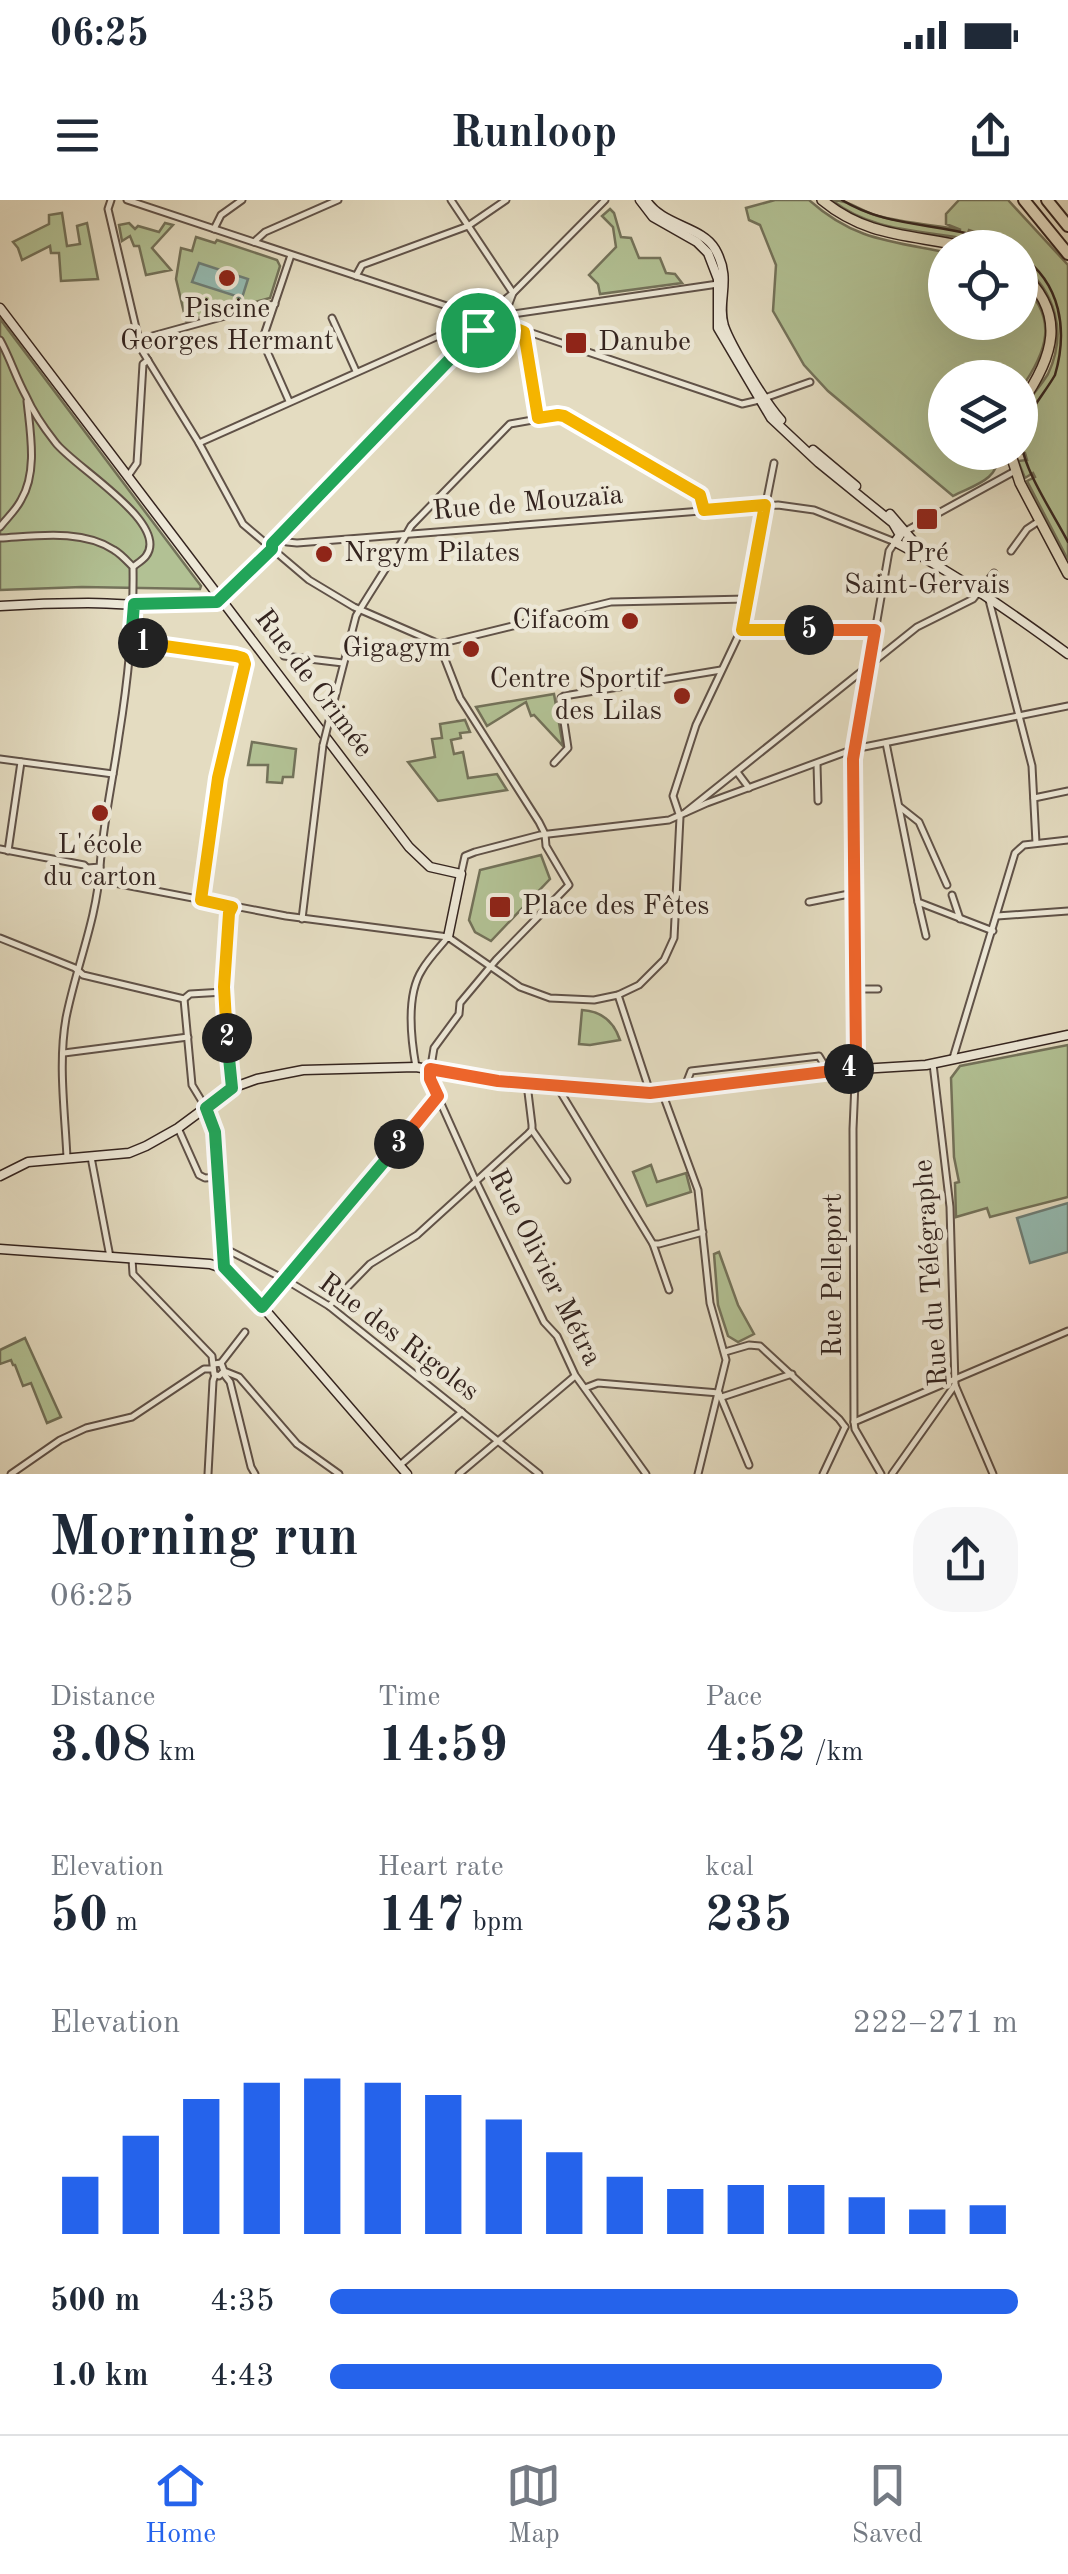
<!DOCTYPE html>
<meta charset="utf-8">
<style>
:root{--surface:#fff;--page:#f6f6f7;--text:#1f2937;--muted:#747a83;--line:#e0e1e3;--accent:#2563eb}
body{margin:0;font-family:"Old Standard TT",serif;background:var(--page);color:var(--text);height:100vh;display:flex;flex-direction:column;font-size:38px;white-space:nowrap}
*{box-sizing:border-box;margin:0}
p{font-size:32px;color:var(--muted)}
.icon{flex:none;width:55px;height:55px;fill:none;stroke:currentColor;stroke-width:2;stroke-linecap:round;stroke-linejoin:round}
.map{position:relative;height:1274px;overflow:hidden}
.sheet{display:flex;flex-direction:column;background:var(--surface);flex:1}
.sheet>*{flex:none}
.buttons{position:absolute;left:928px;top:30px;display:grid;gap:20px}
.buttons a{display:grid;place-items:center;width:110px;height:110px;border-radius:50%;background:var(--surface);box-shadow:0 10px 40px #0002;font-size:50px}
.pin{position:absolute;display:grid;place-items:center;width:85px;height:85px;color:#fff;margin:-42px;border:5px solid #fff;border-radius:50%;box-shadow:0 2px 10px #0007}
.km{position:absolute;width:50px;height:50px;margin:-25px;border-radius:50%;background:#222;color:#fff;font-size:28px;line-height:50px;text-align:center}
.round{display:grid;place-items:center;flex:none;width:105px;height:105px;border-radius:40px;background:var(--page)}
.summary{display:flex;align-items:center;justify-content:space-between;height:170px;padding:0 50px}
h1{font-size:55px;font-weight:700;line-height:75px}
.metrics{display:grid;grid-template-columns:repeat(3,1fr);gap:15px;height:170px;padding:10px 50px}
.metrics div{display:grid;align-content:center}
.metrics b{font-size:50px;font-weight:700}
.metrics small{font-size:28px;font-weight:400}
.metrics p{font-size:28px}
.chart{height:280px;padding:20px 50px}
.chart p{display:flex;justify-content:space-between}
.chart svg{width:100%;height:180px;margin-top:10px;stroke:var(--accent);stroke-width:6}
ul{padding:0 50px;list-style:none;font-size:32px}
li{display:grid;grid-template-columns:160px 120px 1fr;align-items:center;height:75px}
li i{height:25px;border-radius:12px;background:var(--accent)}
.status{display:flex;justify-content:space-between;align-items:center;height:70px;padding:0 50px;background:var(--surface);direction:ltr}
.status svg{height:28px;fill:currentColor}
header{display:flex;justify-content:space-between;align-items:center;height:130px;padding:0 50px;background:var(--surface);font-size:45px;font-weight:700}
.dock{display:flex;justify-content:space-around;align-items:center;height:140px;border-top:2px solid var(--line);background:var(--surface);font-size:28px;color:var(--muted)}
.dock a{display:grid;justify-items:center;gap:5px}
.dock .current{color:var(--accent)}
.map>svg:first-child{display:block}
.green{fill:#b2c194;stroke:#73725a;stroke-width:2.5}
.water{fill:#95bcb3;stroke:#6e7f78;stroke-width:2.5}
.lines{fill:none;stroke-linecap:round;stroke-linejoin:round}
.street-casing{stroke:#605248;stroke-width:9}
.secondary-casing{stroke:#34241f;stroke-width:11}
.primary-casing{stroke:#34241f;stroke-width:12}
.highway-casing{stroke:#34241f;stroke-width:14}
.street{stroke:#ede8d7;stroke-width:5}
.secondary{stroke:#ede8d7;stroke-width:8}
.primary{stroke:#e4dcc1;stroke-width:9}
.highway{stroke:#e4dcc1;stroke-width:10}
.tram{stroke:#34241f;stroke-width:2.5}
.street-bridge-casing{stroke:#605248;stroke-width:9;stroke-linecap:butt}
.street-bridge{stroke:#ede8d7;stroke-width:5}
.split-1-casing{stroke:#fff;stroke-width:20}
.split-2-casing{stroke:#fff;stroke-width:20}
.split-3-casing{stroke:#fff;stroke-width:20}
.split-4-casing{stroke:#fff;stroke-width:20}
.split-5-casing{stroke:#fff;stroke-width:20}
.split-6-casing{stroke:#fff;stroke-width:20}
.split-1{stroke:#22a559;stroke-width:12}
.split-2{stroke:#f5b400;stroke-width:12}
.split-3{stroke:#22a559;stroke-width:12}
.split-4{stroke:#f0652b;stroke-width:12}
.split-5{stroke:#f0652b;stroke-width:12}
.split-6{stroke:#f5b400;stroke-width:12}
.poi-dot{fill:#8f2418;stroke:#ede8d7;stroke-width:4}
.labels{text-anchor:middle;dominant-baseline:central;stroke-width:9;stroke-linejoin:round;paint-order:stroke}
.poi-label{font-size:28px;fill:#34241f;stroke:#ede8d7}
.street-label{font-size:28px;fill:#34241f;stroke:#ede8d7}
</style>
<div class="status"><b>06:25</b><svg viewBox="0 0 49 12"><path d="M0 12V9h3v3zM5 12V6h3v6zM10 12V3h3v9zM15 12V0h3v12zM26 1h20v11H26zM47 4h2v5h-2z"/></svg></div>
<header><svg class="icon" aria-label="menu" viewBox="0 0 24 24"><path d="M4 6h16M4 12h16M4 18h16"/></svg>Runloop<svg class="icon" aria-label="share" viewBox="0 0 24 24"><path d="M12 15V3M7 8l5-5 5 5M5 13v7h14v-7"/></svg></header>
<div class="map">
<svg width="1068" height="1274" viewBox="0 0 1068 1274">
<rect width="100%" height="100%" fill="#e4dcc1"/>
<filter id="stains"><feTurbulence type="fractalNoise" baseFrequency=".002" numOctaves="4"/><feColorMatrix values="0 0 0 0 .2 0 0 0 0 .09 0 0 0 0 .02 0 0 0 .5 -.17"/></filter>
<radialGradient id="worn" r=".72"><stop offset=".6" stop-color="#630" stop-opacity="0"/><stop offset="1" stop-color="#630" stop-opacity=".3"/></radialGradient>
<g class="green">
<path d="M775,0H809C854,40 889,41 945,52V122H1020V82C1060,118 1047,152 1020,190V178H945V252L998,253C1000,280 974,285 953,296L828,191L804,165L773,111L776,65L760,25L749,20L746,8Z"/>
<path d="M832,0C849,0 861,11 878,16C905,23 933,25 961,30L946,24V14L959,0H1008L1068,65V360L1027,281L1035,277L1033,273L1025,278L1018,261L1027,260L1025,253L1016,254L1020,252C1020,240 1017,225 1022,213C1028,199 1040,187 1048,174C1068,132 1055,91 1020,63V48L992,47L982,44L984,35L969,30L966,39C919,30 870,31 832,0Z"/>
<polygon points="610,9 614,13 621,37 631,38 639,58 660,58 666,73 675,74 682,83 600,94 598,84 589,75 616,47 613,27 602,16"/>
<polygon points="62,13 67,46 80,44 77,26 87,23 98,79 61,81 59,53 51,53 50,46 22,60 18,48 13,42 49,24 49,15"/>
<polygon points="129,23 135,29 138,26 159,32 165,23 173,25 152,48 171,70 146,75 139,46 134,46 130,36 122,41 119,25"/>
<polygon points="196,37 215,43 217,40 277,60 280,66 270,98 186,121 176,79 181,48 192,51"/>
<polygon points="0,119 201,386 200,389 82,387 0,390"/>
<polygon points="554,494 563,546 534,515 531,516 526,502 487,526 476,507"/>
<polygon points="465,520 470,532 460,533 461,538 451,540 454,554 463,552 468,578 497,574 507,590 438,601 408,562 435,557 432,539 442,538 440,524"/>
<polygon points="252,542 296,549 293,577 283,577 282,583 267,582 268,565 248,565"/>
<polygon points="541,655 550,679 491,741 475,732 469,720 480,670"/>
<path d="M582,810C601,811 614,822 620,840L590,845L579,844Z"/>
<polygon points="1068,845 1068,997 990,1017 987,1008 956,1017 955,983 959,982 954,957 951,878 960,866"/>
<polygon points="651,965 657,982 686,973 691,992 647,1006 633,972"/>
<polygon points="719,1052 738,1105 754,1134 738,1142 728,1136 718,1105 714,1054"/>
<polygon points="25,1138 61,1217 47,1223 31,1183 23,1186 15,1165 13,1165 11,1160 0,1164 0,1150"/>
</g>
<g class="water">
<polygon points="199,63 248,79 242,98 192,82"/>
<polygon points="1068,1003 1068,1052 1030,1063 1017,1018"/>
</g>
<g class="lines">
<g class="street-casing">
<g id="street">
<polyline points="111,0 108,9 141,149 199,243 243,324 309,380 354,407 439,444 460,498 539,622 545,634 546,646 569,685 496,760 460,803 459,814 434,848 430,872 430,879 473,975 544,1122 557,1136 575,1175 646,1274"/>
<polyline points="127,0 474,115"/>
<polyline points="451,0 513,93 496,107 474,114"/>
<polyline points="214,29 221,15 242,0"/>
<polyline points="254,42 265,32 338,0"/>
<polyline points="356,76 362,65 468,26 506,0"/>
<polyline points="245,111 275,104"/>
<polyline points="505,114 513,93 605,0"/>
<polyline points="506,115 718,84"/>
<polyline points="332,118 356,171"/>
<polyline points="472,120 474,127 481,131 501,128 505,124"/>
<polyline points="505,124 742,204 759,200 810,182"/>
<polyline points="524,133 538,218"/>
<polyline points="264,135 291,55"/>
<path d="M0,140C10,158 16,178 26,196C33,212 44,228 55,242C71,265 171,323 146,356C143,360 138,363 134,366"/>
<polyline points="138,140 236,113"/>
<polyline points="266,149 289,201"/>
<polyline points="199,243 472,121"/>
<polyline points="128,276 137,263 143,164 148,160"/>
<path d="M0,327C7,318 16,310 21,300C38,272 30,231 27,201"/>
<polyline points="904,332 1015,271"/>
<polyline points="280,335 287,342 297,343 778,305 814,310 895,342 889,351 853,559 856,860 853,929 854,1222 855,1229 881,1274"/>
<path d="M0,338C37,336 82,329 114,350C121,354 127,361 133,367C134,424 128,480 119,536C113,580 103,623 100,667L88,668"/>
<polyline points="1011,351 1027,329 1039,321"/>
<polyline points="223,398 272,349 272,344 478,130"/>
<polyline points="989,400 1032,566 1036,643"/>
<polyline points="741,430 875,430"/>
<polyline points="131,442 237,455 245,460 245,468 218,578 201,700"/>
<polyline points="439,444 611,402 747,399"/>
<polyline points="284,456 343,463"/>
<path d="M330,517L356,416C374,386 394,357 411,326L510,224L561,215L700,295L704,310"/>
<polyline points="886,543 918,702 993,731"/>
<polyline points="0,559 113,574"/>
<polyline points="554,563 568,548 561,502 561,498 564,496 721,470"/>
<polyline points="817,564 818,601"/>
<polyline points="737,572 749,588"/>
<polyline points="1034,598 1068,591"/>
<polyline points="900,607 919,622 947,685"/>
<polyline points="686,612 917,427 973,399 994,373"/>
<polyline points="0,649 84,665 99,680"/>
<polyline points="8,651 21,562"/>
<polyline points="461,674 465,656 475,652 540,635 669,620 707,603 854,549 1068,506"/>
<polyline points="99,680 286,716 448,737 520,787 550,798 594,800 618,795 639,785 664,760 674,738 680,617 673,596 696,525 741,430 774,263"/>
<polyline points="952,695 960,719"/>
<polyline points="809,702 849,694"/>
<polyline points="918,702 926,736"/>
<polyline points="232,707 229,713 224,787 232,888"/>
<polyline points="997,716 1068,711"/>
<polyline points="302,719 323,545"/>
<polyline points="0,738 75,768 83,775 184,799 190,794 224,792"/>
<polyline points="855,789 878,789"/>
<polyline points="618,795 650,892"/>
<polyline points="184,799 192,885 209,913 214,928 224,1067"/>
<polyline points="64,853 188,837"/>
<polyline points="953,858 1015,653 1024,645 1068,640"/>
<polyline points="933,864 950,1007 955,1185 993,1274"/>
<path d="M416,867C411,839 406,795 422,770C429,758 439,748 448,737"/>
<polyline points="558,888 653,1044 669,1090"/>
<polyline points="684,889 691,871 819,856 828,871"/>
<polyline points="662,892 698,990 710,1103 726,1160 698,1274"/>
<polyline points="178,928 199,975 205,978 218,977"/>
<polyline points="532,930 567,980"/>
<polyline points="91,957 110,1057"/>
<path d="M67,958C65,913 58,863 66,818C76,767 97,719 100,667"/>
<polyline points="653,1044 659,1044 703,1032"/>
<polyline points="224,1048 286,1080 329,1106 539,1274"/>
<polyline points="132,1059 133,1074 212,1156 214,1174 219,1176 224,1171"/>
<polyline points="329,1106 370,1064 417,1035 528,934 532,930 532,925 527,884"/>
<polyline points="262,1107 438,896"/>
<polyline points="725,1152 749,1145 760,1146 839,1219 845,1227"/>
<polyline points="221,1163 245,1132"/>
<polyline points="214,1164 221,1163 224,1171 239,1177 297,1244 339,1274"/>
<polyline points="223,1173 230,1182 251,1267 255,1274"/>
<polyline points="585,1188 598,1183 719,1193"/>
<polyline points="719,1193 749,1265"/>
<polyline points="722,1197 792,1174"/>
<polyline points="854,1222 1068,1131"/>
<polyline points="400,1265 462,1212"/>
<polyline points="11,1274 60,1240 86,1228 132,1217 204,1169 212,1169"/>
<polyline points="208,1274 213,1181 215,1175"/>
<polyline points="459,1274 575,1176"/>
<polyline points="823,1274 845,1227"/>
<polyline points="892,1274 955,1185"/>
</g>
</g>
<g class="secondary-casing">
<g id="secondary">
<path d="M640,0L653,17L697,42L708,53L718,79V128L771,218L819,263L893,323L900,335L895,342C956,374 1012,413 1068,454"/>
<path d="M646,0C662,26 702,26 715,49C733,80 716,100 724,126C731,146 766,204 781,220"/>
<polyline points="0,108 409,647 430,667 461,674 448,737"/>
<polyline points="813,250 856,286"/>
<polyline points="890,314 926,356"/>
<path d="M0,406C29,404 59,403 88,403C117,403 202,412 223,398"/>
<polyline points="0,976 28,962 129,953 146,946 178,928 232,888 257,879 303,870 416,867 498,881 650,893 828,871 926,865 1068,835"/>
<polyline points="0,1049 210,1064 228,1070 248,1090 407,1274"/>
</g>
</g>
<g class="primary-casing">
<g id="primary">
<path d="M822,0C869,39 915,34 971,48"/>
<path d="M1020,71C1068,114 1054,157 1020,205"/>
<polyline points="1010,252 1020,283 1068,374"/>
</g>
</g>
<g class="highway-casing">
<g id="highway">
<polyline points="1024,0 1068,54"/>
<polyline points="1047,0 1068,26"/>
</g>
</g>
<use href="#street" class="street"/>
<use href="#secondary" class="secondary"/>
<use href="#primary" class="primary"/>
<use href="#highway" class="highway"/>
<g class="tram">
<path d="M842,0C893,32 955,20 1007,48"/>
<path d="M1020,55C1061,83 1068,130 1055,175C1042,198 1021,217 1022,244C1023,269 1056,318 1068,342"/>
</g>
<g class="street-bridge-casing">
<polyline id="street-bridge" points="323,545 330,517"/>
</g>
<use href="#street-bridge" class="street-bridge"/>
</g>
<g class="lines">
<g class="split-1-casing">
<polyline id="split-1" points="143,443 131,442 134,404 217,402 272,349 272,344 478,130"/>
</g>
<g class="split-2-casing">
<polyline id="split-2" points="143,443 236,456 243,458 245,464 218,578 201,700 232,707 229,713 224,787 227,838"/>
</g>
<g class="split-3-casing">
<polyline id="split-3" points="227,838 232,888 206,908 215,932 224,1067 262,1107 399,944"/>
</g>
<g class="split-4-casing">
<polyline id="split-4" points="399,944 438,896 430,879 430,869 498,881 650,893 849,869"/>
</g>
<g class="split-5-casing">
<polyline id="split-5" points="809,430 875,430 853,559 856,860 855,869 849,869"/>
</g>
<g class="split-6-casing">
<polyline id="split-6" points="478,130 501,128 505,124 524,132 538,218 558,215 564,216 700,295 704,310 765,305 742,430 809,430"/>
</g>
<use href="#split-1" class="split-1"/>
<use href="#split-2" class="split-2"/>
<use href="#split-3" class="split-3"/>
<use href="#split-4" class="split-4"/>
<use href="#split-5" class="split-5"/>
<use href="#split-6" class="split-6"/>
</g>
<g class="poi-dot">
<circle cx="227" cy="78" r="10"/>
<rect x="564" y="131" width="24" height="24" rx="5"/>
<rect x="915" y="307" width="24" height="24" rx="5"/>
<circle cx="324" cy="354" r="10"/>
<circle cx="630" cy="421" r="10"/>
<circle cx="471" cy="449" r="10"/>
<circle cx="682" cy="496" r="10"/>
<circle cx="100" cy="613" r="10"/>
<rect x="488" y="695" width="24" height="24" rx="5"/>
</g>
<g class="labels">
<g class="poi-label">
<text x="227" y="110">Piscine<tspan x="227" dy="32">Georges Hermant</tspan></text>
<text x="598" y="143" text-anchor="start">Danube</text>
<text x="344" y="354" text-anchor="start">Nrgym Pilates</text>
<text x="927" y="354">Pré<tspan x="927" dy="32">Saint-Gervais</tspan></text>
<text x="610" y="421" text-anchor="end">Cifacom</text>
<text x="451" y="449" text-anchor="end">Gigagym</text>
<text x="662" y="480" text-anchor="end">Centre Sportif<tspan x="662" dy="32">des Lilas</tspan></text>
<text x="100" y="646">L'école<tspan x="100" dy="32">du carton</tspan></text>
<text x="522" y="707" text-anchor="start">Place des Fêtes</text>
</g>
<g class="street-label">
<text transform="translate(528 304) rotate(-5)">Rue de Mouzaïa</text>
<text transform="translate(313 484) rotate(53)">Rue de Crimée</text>
<text transform="translate(544 1068) rotate(63)">Rue Olivier Métra</text>
<text transform="translate(932 1073) rotate(-94)">Rue du Télégraphe</text>
<text transform="translate(834 1075) rotate(-90)">Rue Pelleport</text>
<text transform="translate(398 1138) rotate(37)">Rue des Rigoles</text>
</g>
</g>
<rect width="100%" height="100%" filter="url(#stains)"/>
<rect width="100%" height="100%" fill="url(#worn)"/>
</svg>
<div class="buttons">
<a><svg class="icon" aria-label="locate" viewBox="0 0 24 24"><circle cx="12" cy="12" r="6"/><path d="M12 2v4M12 18v4M2 12h4M18 12h4"/></svg></a>
<a><svg class="icon" aria-label="layers" viewBox="0 0 24 24"><path d="M12 4l9 5-9 5-9-5zM3 14l9 5 9-5"/></svg></a>
</div>
<div class="pin" style="left:478px;top:130px;background:#1e9e55"><svg class="icon" aria-label="arrive" viewBox="0 0 24 24"><path d="M6 21V4h12l-3 4 3 4H6"/></svg></div>
<b class="km" style="left:143px;top:443px">1</b>
<b class="km" style="left:227px;top:838px">2</b>
<b class="km" style="left:399px;top:944px">3</b>
<b class="km" style="left:849px;top:869px">4</b>
<b class="km" style="left:809px;top:430px">5</b>
</div>
<section class="sheet">
<div class="summary"><div><h1>Morning run</h1><p>06:25</p></div><a class="round"><svg class="icon" aria-label="share" viewBox="0 0 24 24"><path d="M12 15V3M7 8l5-5 5 5M5 13v7h14v-7"/></svg></a></div>
<div class="metrics">
<div><p>Distance</p><b>3.08<small> km</small></b></div>
<div><p>Time</p><b>14:59</b></div>
<div><p>Pace</p><b>4:52<small> /km</small></b></div>
</div>
<div class="metrics">
<div><p>Elevation</p><b>50<small> m</small></b></div>
<div><p>Heart rate</p><b>147<small> bpm</small></b></div>
<div><p>kcal</p><b>235</b></div>
</div>
<div class="chart"><p><span>Elevation</span>222–271 m</p>
<svg viewBox="0 0 160 44" preserveAspectRatio="none"><path d="M5 44V30M15 44V20M25 44V11M35 44V7M45 44V6M55 44V7M65 44V10M75 44V16M85 44V24M95 44V30M105 44V33M115 44V32M125 44V32M135 44V35M145 44V38M155 44V37"/></svg>
</div>
<ul>
<li><b>500 m</b>4:35<i style="width:100%"></i></li>
<li><b>1.0 km</b>4:43<i style="width:89%"></i></li>
</ul>
</section>
<nav class="dock">
<a class="current"><svg class="icon" aria-label="home" viewBox="0 0 24 24"><path d="M3 11l9-7 9 7M6 9v11h12V9"/></svg>Home</a>
<a><svg class="icon" aria-label="map" viewBox="0 0 24 24"><path d="M3 6l6-2 6 2 6-2v14l-6 2-6-2-6 2zM9 4v14M15 6v14"/></svg>Map</a>
<a><svg class="icon" aria-label="saved" viewBox="0 0 24 24"><path d="M7 4h10v16l-5-4-5 4z"/></svg>Saved</a>
</nav>
